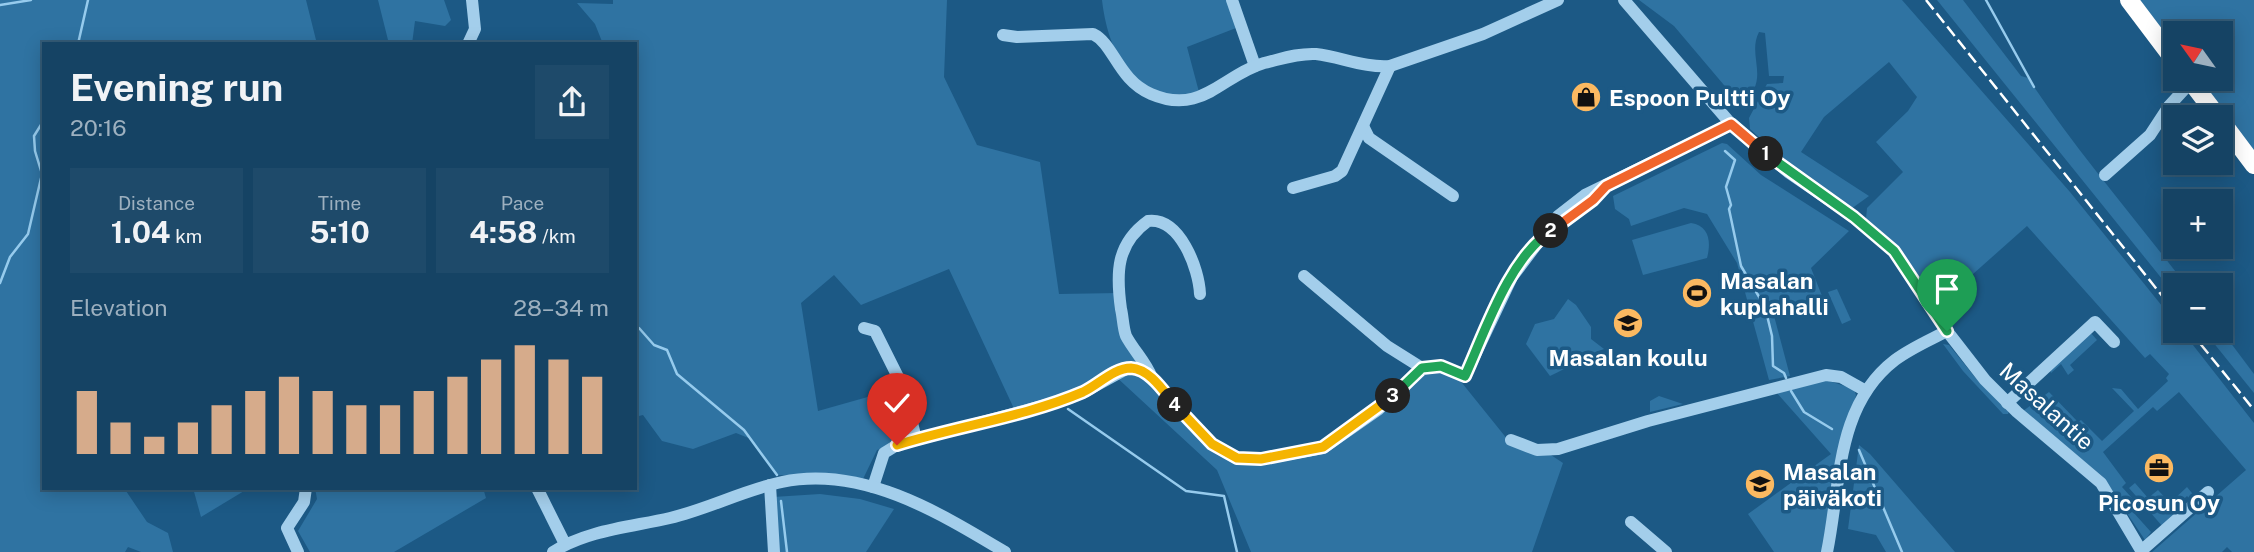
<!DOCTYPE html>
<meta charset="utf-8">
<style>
:root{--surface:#154364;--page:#1e4a6a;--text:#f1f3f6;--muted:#9db0bf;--line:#345c78;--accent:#d6ab8b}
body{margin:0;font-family:"Public Sans",sans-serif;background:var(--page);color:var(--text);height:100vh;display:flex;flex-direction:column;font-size:26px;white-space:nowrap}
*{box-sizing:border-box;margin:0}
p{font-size:23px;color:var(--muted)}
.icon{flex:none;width:38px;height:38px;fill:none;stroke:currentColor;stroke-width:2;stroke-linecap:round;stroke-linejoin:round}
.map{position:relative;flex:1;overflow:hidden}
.side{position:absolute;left:42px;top:42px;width:595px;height:448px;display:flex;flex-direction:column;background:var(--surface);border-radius:0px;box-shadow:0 4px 18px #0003,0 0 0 2px var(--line)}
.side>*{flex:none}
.needle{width:46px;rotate:303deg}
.controls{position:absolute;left:2163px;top:21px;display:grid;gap:14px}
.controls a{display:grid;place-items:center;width:70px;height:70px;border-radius:0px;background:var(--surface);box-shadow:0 4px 18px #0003,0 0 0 2px var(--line);font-size:35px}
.pin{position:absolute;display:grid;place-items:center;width:60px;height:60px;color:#fff;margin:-72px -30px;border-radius:50% 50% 50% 0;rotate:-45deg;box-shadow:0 0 7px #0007}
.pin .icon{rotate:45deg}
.km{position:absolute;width:35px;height:35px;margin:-18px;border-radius:50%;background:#222;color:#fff;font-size:19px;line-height:35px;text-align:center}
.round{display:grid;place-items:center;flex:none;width:74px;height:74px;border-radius:0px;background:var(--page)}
.summary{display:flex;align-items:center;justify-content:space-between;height:119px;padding:0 28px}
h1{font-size:38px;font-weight:700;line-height:52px}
.stats{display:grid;grid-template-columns:repeat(3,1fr);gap:10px;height:119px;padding:7px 28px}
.stats div{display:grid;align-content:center;border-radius:0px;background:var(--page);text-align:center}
.stats b{font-size:30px;font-weight:700}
.stats small{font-size:19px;font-weight:400}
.stats p{font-size:19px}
.chart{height:196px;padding:14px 28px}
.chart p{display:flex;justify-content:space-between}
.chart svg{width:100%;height:126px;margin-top:7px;stroke:var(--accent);stroke-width:6}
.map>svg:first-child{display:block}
.green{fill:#2f73a2}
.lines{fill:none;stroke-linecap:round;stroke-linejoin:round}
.stream{stroke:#96cbed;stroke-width:2.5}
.minor{stroke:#a3ceeb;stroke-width:12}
.highway{stroke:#fff;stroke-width:18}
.rail{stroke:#fff;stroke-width:2.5;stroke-dasharray:12 5;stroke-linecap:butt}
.split-1-casing{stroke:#fff;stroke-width:14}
.split-2-casing{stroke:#fff;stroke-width:14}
.split-3-casing{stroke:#fff;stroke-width:14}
.split-4-casing{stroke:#fff;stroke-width:14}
.split-5-casing{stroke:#fff;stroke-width:14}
.split-1{stroke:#22a559;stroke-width:9}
.split-2{stroke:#f0652b;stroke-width:9}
.split-3{stroke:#22a559;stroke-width:9}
.split-4{stroke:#f5b400;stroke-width:9}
.split-5{stroke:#f5b400;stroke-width:9}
.labels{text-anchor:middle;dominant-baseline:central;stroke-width:7;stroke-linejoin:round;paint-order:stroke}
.poi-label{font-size:23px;font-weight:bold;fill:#fff;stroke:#1c5985;text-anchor:start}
.street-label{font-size:23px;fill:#fff;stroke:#1c5985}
</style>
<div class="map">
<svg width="2254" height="552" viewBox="0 0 2254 552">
<rect width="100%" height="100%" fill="#1c5985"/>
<g class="green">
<polygon points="0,0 306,0 317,44 44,44 44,488 124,488 147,522 168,533 173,552 141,552 128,547 125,552 0,552"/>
<polygon points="378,0 444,0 451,20 445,26 415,21 412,44 389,44"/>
<polygon points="613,0 947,0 944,77 977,145 1040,162 1059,294 1119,293 1126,335 1174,404 1237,458 1323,448 1422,368 1454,373 1512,445 1551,455 1563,463 1532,552 1251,552 1217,470 1113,374 1016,413 949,269 861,305 834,275 801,303 818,411 903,387 916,439 877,450 863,479 777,475 751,439 736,433 693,449 662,441 643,415 635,417 635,44 603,44 595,24 577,3 613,4"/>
<path d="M1102,0H1229L1236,28L1187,47L1199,92C1136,107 1108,54 1102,0Z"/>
<path d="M1639,0H1902L2070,192L2175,322V331H2182L2254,423V552H2232L2227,547L2222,552H2152L2246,470L2179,392L2157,411L2153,407L2103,452L2126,483L2122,487L2139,506L2133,512L2151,532L2145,540L2102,476L2023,411L2049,392L2078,422L2081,420L2102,441L2134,411L2112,388L2121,389L2138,409L2168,381L2166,378L2169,374L2150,354L2145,358L2027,226L1937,306C1918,272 1898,243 1866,219L1867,208L1903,172L1876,142L1908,111L1917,97L1889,62L1824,117L1801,152L1869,196L1851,209L1798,172L1750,129L1749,118L1767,84L1783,83L1784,76H1769L1765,33L1759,32C1746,57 1773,81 1740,104L1674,26Z"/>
<path d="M1937,0H1963L2021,76L2028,78C2076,150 2133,216 2186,285H2175V295Z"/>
<polygon points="2140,0 2254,0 2254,151 2199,79 2221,79 2221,33 2175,33 2175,47"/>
<polygon points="1722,143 1727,144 1761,175 1849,231 1811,268 1822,296 1773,312 1790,376 1769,380 1737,263 1707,214 1684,208 1631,226 1629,219 1615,209 1613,196"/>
<path d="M1691,223C1710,226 1711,243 1707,258L1643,275L1632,240Z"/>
<polygon points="1837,289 1851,320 1842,324 1828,292"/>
<path d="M1568,299L1576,305L1591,327V339L1604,349C1584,356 1570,367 1550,376L1526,344L1535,324L1554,319Z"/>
<polygon points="2221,330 2254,374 2254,393 2204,331"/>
<polygon points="2090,332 2097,340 2070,365 2074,370 2068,375 2061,364 2051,373 2050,370"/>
<polygon points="1943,344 1949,345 1974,376 2009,411 2008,414 2003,414 1963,371"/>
<polygon points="1826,380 1854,389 1856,395 1822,552 1774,552 1748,514 1831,454 1777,393"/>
<polygon points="1659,396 1683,404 1650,412 1650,401"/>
<polygon points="1859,445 1870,454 1955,552 1886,552 1876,535 1848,529"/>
<polygon points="2135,483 2148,498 2158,490 2170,503 2187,487 2196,498 2192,501 2187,496 2174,508 2178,513 2163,527 2129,488"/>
<polygon points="193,488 249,488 201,517"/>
<polygon points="315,488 483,488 486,498 394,552 310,552 298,531 317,499"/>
<polygon points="820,494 860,499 894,509 866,552 779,552 773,497"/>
</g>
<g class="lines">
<g class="stream">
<polyline points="1986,0 2034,87"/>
<polyline points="0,5 31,0"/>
<polyline points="78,44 88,0"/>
<polyline points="1725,151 1735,160 1726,187 1731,205 1729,209 1741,266 1765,307 1772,336 1773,366 1784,373 1786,378"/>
<polyline points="0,283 10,257 28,234 42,174 35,151 34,136 44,120"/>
<polyline points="635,328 639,328 654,345 667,350 677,374 744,430 777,475"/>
<polyline points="1791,391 1804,412 1832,429"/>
<polyline points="1068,409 1186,491 1224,496 1237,552"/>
<polyline points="1859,450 1902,552"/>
<polyline points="781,501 787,552"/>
</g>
<g class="minor">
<polyline points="1232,0 1255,66"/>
<polyline points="1624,0 1731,124 1788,172 1854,217 1894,251 1947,331 1985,380 2017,412 2101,483 2142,552"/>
<path d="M1003,35L1017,37L1093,34C1114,44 1118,80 1151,94C1202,116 1222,75 1264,63C1281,59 1298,53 1316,54C1341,57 1365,68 1390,66L1483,34L1558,0"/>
<polyline points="468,44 475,29 472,0"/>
<polyline points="1363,126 1369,138 1453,196"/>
<polyline points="2105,175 2150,135 2169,106 2191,82"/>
<polyline points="1293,188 1335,176 1342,171 1390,66"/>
<polyline points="1553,230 1601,191"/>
<polyline points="1304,276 1387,346 1422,368"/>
<polyline points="864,328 875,331 903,387 916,439"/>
<path d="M1152,378C1146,362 1134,351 1126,336C1123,328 1123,317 1121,309C1116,273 1116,244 1148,221C1180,217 1199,269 1200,294"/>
<polyline points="2007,403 2095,322 2114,342"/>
<polyline points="1511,440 1537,450 1558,449 1648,421 1826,375 1841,377 1866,391"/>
<polyline points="770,485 774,552"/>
<polyline points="873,487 884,453 897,445 1057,402 1086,391 1128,368 1140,369 1159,386 1212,444 1237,458 1261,459 1323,448 1379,409 1422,368 1441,366 1465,376 1512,277 1558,216 1585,195 1731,124"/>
<polyline points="537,488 565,544"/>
<polyline points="1631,522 1666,552"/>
<polyline points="2141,551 2208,492"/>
<polyline points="298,552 287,528 304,502 306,488"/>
<path d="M553,552C587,530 631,527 670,518C708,509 744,490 782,482C862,465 940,513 1005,552"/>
<path d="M1827,552C1841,485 1835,406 1895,360C1911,348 1930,340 1947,331"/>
</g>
<g class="highway">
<polyline points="2129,0 2175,61"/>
<polyline points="2189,79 2218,117"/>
<polyline points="2221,121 2254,165"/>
</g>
<g class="rail">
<polyline points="1926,0 2175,312"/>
<polyline points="2190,331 2254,410"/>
</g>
</g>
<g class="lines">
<g class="split-1-casing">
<polyline id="split-1" points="1766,154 1854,217 1894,251 1947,331"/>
</g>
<g class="split-2-casing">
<polyline id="split-2" points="1551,231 1593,200 1606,186 1731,124 1766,154"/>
</g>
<g class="split-3-casing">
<path id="split-3" d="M1393,396L1422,368L1441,366L1465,376C1485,332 1509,258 1551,231"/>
</g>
<g class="split-4-casing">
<polyline id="split-4" points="1175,405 1212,444 1237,458 1261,459 1323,447 1393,396"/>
</g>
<g class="split-5-casing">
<path id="split-5" d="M897,445C958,426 1024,417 1083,392C1098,385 1114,368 1131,368C1150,369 1164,392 1175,405"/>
</g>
<use href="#split-1" class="split-1"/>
<use href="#split-2" class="split-2"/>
<use href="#split-3" class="split-3"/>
<use href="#split-4" class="split-4"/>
<use href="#split-5" class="split-5"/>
</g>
<defs>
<g id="shop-disc" transform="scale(1.575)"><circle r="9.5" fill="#fbb961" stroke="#1c5985"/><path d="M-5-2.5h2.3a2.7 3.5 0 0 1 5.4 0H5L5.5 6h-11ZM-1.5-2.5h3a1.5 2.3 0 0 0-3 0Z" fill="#111"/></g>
<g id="stadium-disc" transform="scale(1.575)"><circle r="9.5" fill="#fbb961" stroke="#1c5985"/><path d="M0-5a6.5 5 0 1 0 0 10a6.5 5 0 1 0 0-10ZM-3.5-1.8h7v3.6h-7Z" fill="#111"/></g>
<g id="school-disc" transform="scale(1.575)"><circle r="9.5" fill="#fbb961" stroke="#1c5985"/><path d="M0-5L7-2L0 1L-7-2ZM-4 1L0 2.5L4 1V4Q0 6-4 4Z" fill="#111"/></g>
<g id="office-disc" transform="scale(1.575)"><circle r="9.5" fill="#fbb961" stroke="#1c5985"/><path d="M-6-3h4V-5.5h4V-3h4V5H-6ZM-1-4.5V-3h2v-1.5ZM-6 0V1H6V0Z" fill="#111"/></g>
</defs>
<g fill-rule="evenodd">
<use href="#shop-disc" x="1586" y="97"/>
<use href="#stadium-disc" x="1697" y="293"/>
<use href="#school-disc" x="1628" y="323"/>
<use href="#office-disc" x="2159" y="468"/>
<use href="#school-disc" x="1760" y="484"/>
</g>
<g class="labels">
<g class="poi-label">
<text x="1609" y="97">Espoon Pultti Oy</text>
<text x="1720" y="280">Masalan<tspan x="1720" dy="26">kuplahalli</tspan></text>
<text x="1628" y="357" text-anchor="middle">Masalan koulu</text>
<text x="1783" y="471">Masalan<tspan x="1783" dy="26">päiväkoti</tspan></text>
<text x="2159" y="502" text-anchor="middle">Picosun Oy</text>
</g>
<g class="street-label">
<text transform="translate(2047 406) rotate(42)">Masalantie</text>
</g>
</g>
</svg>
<div class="controls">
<a><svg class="needle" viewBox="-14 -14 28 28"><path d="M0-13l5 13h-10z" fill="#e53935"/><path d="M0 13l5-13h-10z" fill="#9db0bf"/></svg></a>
<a><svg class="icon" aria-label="layers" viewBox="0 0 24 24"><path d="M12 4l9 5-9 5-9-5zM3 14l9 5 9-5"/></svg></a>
<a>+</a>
<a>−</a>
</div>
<div class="pin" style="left:1947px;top:331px;background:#1e9e55"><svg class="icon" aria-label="arrive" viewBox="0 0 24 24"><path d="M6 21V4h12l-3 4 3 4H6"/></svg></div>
<div class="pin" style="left:897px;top:445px;background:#d93025"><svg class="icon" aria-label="check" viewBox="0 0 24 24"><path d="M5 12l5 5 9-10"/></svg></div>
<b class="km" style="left:1766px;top:154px">1</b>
<b class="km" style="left:1551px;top:231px">2</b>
<b class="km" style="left:1393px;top:396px">3</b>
<b class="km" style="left:1175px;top:405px">4</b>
<section class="side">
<div class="summary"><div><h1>Evening run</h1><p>20:16</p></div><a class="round"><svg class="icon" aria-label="share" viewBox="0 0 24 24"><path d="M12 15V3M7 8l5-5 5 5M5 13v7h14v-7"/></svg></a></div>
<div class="stats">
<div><p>Distance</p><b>1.04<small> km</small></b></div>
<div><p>Time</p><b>5:10</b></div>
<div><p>Pace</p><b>4:58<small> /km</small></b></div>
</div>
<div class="chart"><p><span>Elevation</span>28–34 m</p>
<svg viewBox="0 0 160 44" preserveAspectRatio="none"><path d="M5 44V22M15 44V33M25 44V38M35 44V33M45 44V27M55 44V22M65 44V17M75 44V22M85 44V27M95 44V27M105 44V22M115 44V17M125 44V11M135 44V6M145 44V11M155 44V17"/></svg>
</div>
</section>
</div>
